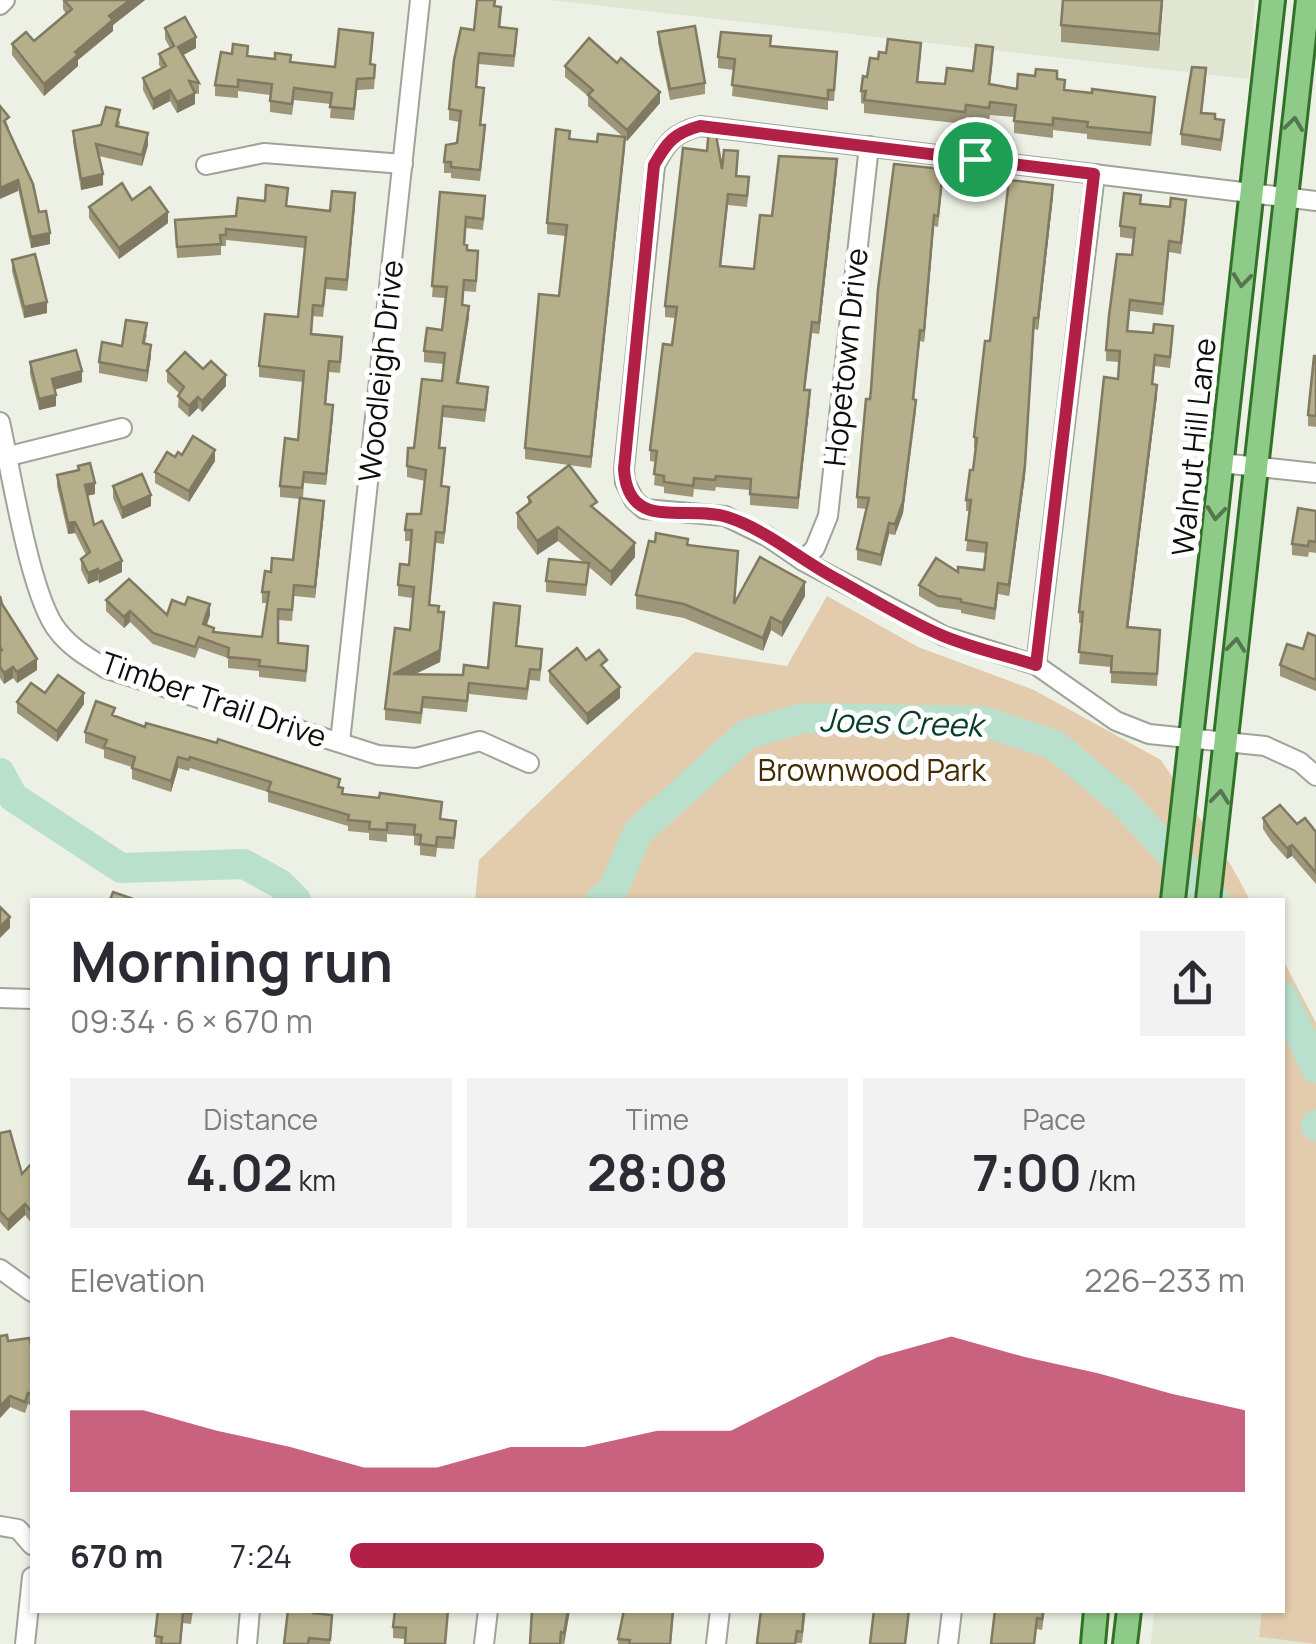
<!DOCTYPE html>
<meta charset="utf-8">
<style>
:root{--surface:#fff;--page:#f2f2f3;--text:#2b2b33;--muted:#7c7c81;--accent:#b22048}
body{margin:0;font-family:Manrope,sans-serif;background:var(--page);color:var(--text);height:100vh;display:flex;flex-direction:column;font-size:38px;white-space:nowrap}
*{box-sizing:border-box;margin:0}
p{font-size:32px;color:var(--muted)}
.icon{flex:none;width:55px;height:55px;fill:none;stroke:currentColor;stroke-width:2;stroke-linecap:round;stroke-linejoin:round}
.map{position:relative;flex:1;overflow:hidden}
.sheet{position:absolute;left:30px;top:898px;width:1255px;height:715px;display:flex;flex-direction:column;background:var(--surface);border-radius:0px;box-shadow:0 2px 8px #0004}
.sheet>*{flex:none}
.pin{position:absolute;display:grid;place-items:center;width:85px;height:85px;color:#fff;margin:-42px;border:5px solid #fff;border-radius:50%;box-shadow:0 2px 10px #0007}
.round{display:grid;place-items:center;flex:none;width:105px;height:105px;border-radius:0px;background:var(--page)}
.overview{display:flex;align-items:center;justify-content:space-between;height:170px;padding:0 40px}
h1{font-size:55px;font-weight:700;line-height:75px}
.metrics{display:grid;grid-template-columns:repeat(3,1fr);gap:15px;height:170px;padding:10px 40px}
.metrics div{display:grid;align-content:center;border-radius:0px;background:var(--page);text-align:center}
.metrics b{font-size:50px;font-weight:700}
.metrics small{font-size:28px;font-weight:400}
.metrics p{font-size:28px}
.chart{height:280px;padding:20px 40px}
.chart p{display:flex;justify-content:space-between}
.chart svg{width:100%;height:180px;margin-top:10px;fill:var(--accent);opacity:.7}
ul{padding:0 40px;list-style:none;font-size:32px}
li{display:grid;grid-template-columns:160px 120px 1fr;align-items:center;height:75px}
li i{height:25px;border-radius:12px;background:var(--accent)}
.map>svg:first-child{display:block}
.built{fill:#e0e6d2}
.green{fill:#e2ccad}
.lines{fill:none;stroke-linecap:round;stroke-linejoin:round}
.river{stroke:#b9e0cc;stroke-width:30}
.minor-casing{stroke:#9fa398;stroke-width:22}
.major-casing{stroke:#327228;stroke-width:28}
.minor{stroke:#fff;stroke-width:18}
.major{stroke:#8fcb88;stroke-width:22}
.wall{fill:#9d9678}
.shaded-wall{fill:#7f7a61}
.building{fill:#b6af8b;stroke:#7f7a61;stroke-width:2.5}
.oneway{stroke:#557650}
.route-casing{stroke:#fff;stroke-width:20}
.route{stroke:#b22048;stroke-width:12}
.labels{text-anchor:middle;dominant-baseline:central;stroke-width:10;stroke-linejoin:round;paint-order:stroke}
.street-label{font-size:30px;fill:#0e0f0b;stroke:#fff}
.park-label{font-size:30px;fill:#432c02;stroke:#fff}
.water-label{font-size:32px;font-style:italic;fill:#073d29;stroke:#fff}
</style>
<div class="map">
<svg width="1316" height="1644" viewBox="0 0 1316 1644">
<rect width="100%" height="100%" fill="#edf0e4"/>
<g class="built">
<polygon points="550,0 1255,0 1249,79"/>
<polygon points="1154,1610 1262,1610 1259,1637 1316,1644 1151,1644"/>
</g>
<g class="green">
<polygon points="827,596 918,647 1034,690 1161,760 1232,867 1250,900 475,900 479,860 695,652 787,666"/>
<polygon points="1283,960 1316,1023 1316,1644 1259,1637 1262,1610 1282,1610"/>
</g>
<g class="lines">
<g class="river">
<polyline points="0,773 13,797 121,868 244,864 280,884 296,900"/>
<polyline points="601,900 612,892 638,832 747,734 804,718 982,721 1055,745 1122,801 1215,900"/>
<polyline points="1282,996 1316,1068"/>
<polyline points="1316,1125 1316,1126"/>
</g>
<g class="minor-casing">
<g id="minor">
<polyline points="0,5 5,0"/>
<polyline points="206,165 264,153 403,164"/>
<path d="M1316,201L700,126C674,133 667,142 655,165L624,469L625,482L634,500L644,509L725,516L768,537L803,561L944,636L1036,665L1116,721L1149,734L1265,746L1300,762L1316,776"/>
<path d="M0,422C11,470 30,597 58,631C71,648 89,658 107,669L378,755L416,758L480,741L529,763"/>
<polyline points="1,458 122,428"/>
<polyline points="1221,463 1316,473"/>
<polyline points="803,561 815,548 828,516 869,146"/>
<polyline points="1036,665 1095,174"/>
<polyline points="340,742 420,0"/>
<polyline points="0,998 32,999"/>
<polyline points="0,1269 32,1292"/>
<polyline points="0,1526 18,1529 32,1545"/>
<polyline points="25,1644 32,1577"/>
<polyline points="247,1644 250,1610"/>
<polyline points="484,1644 488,1610"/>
<polyline points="716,1644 720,1610"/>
<polyline points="948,1644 952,1610"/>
</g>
</g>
<g class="major-casing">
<g id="major">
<polyline points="1173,900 1273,0"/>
<polyline points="1208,900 1308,0"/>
<polyline points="1093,1644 1096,1610"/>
<polyline points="1125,1644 1129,1610"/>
</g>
</g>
<use href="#minor" class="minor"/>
<use href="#major" class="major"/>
</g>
<g class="wall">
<polygon points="63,0 145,0 113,25 113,31 78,60 78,66 44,96 12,55 12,44 34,41 66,14 63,9"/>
<polygon points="477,0 496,0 495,6 501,18 500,27 517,40 514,67 479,64 477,87 484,99 481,125 485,136 480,181 451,178 451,173 444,173 444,162 457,143 459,122 449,120 449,109 474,30"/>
<polygon points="1163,0 1159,51 1061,42 1061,25"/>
<polygon points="165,28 196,48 183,55 199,83 199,94 195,93 195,104 177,113 170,101 153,110 143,90 143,78 162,69 159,65 159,54 170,48 165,39"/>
<polygon points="658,32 705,83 705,94 670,100 658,43"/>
<polygon points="373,44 371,64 375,76 374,89 357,90 354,120 330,118 331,104 294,100 292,115 270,112 270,95 238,91 238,98 215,96 215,85 248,56 335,67"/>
<polygon points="771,46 837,63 834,101 828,101 828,110 732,96 734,70 718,68 718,57"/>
<polygon points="921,55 918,82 945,84 993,60 990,84 1017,89 1057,79 1065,90 1155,109 1151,146 1087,139 1087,134 1053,130 1053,138 1014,133 1014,117 990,115 989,120 966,117 965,124 864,113 864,104 861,103 861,91 878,59"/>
<polygon points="565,66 660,103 627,141 625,139 591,468 525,459 525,448 559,296 566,236 547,234 547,223 570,139 597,142 622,136 588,106 588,96 565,77"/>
<polygon points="1206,79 1202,113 1215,119 1224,131 1221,151 1181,145 1181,134"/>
<polygon points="0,106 9,128 7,129 50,244 31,248"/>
<polygon points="120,121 119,127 148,145 142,166 99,156 103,185 81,190 73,142 73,131"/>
<polygon points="738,162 737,176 749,188 747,207 728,205 721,266 754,269 772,216 837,170 819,334 812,333 805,390 810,401 798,509 750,505 750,490 716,487 715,491 694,489 693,497 664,493 664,487 654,485 656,462 650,461 650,450 672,345 675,318 665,317 665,306 722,169"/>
<polygon points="943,180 938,227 934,226 924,342 920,341 914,399 916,411 903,513 895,535 889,534 881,566 857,560 857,549 867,509 857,508 857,497 870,399"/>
<polygon points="440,192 485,207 483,230 466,228 465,244 467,250 478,262 476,292 464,291 463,305 469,317 459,383 488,398 485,422 443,417 440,448 445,459 442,486 449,498 444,544 436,543 430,605 439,612 444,623 440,662 415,674 463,675 488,668 520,618 517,646 542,660 540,681 530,680 527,700 469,694 467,712 423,708 421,724 385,720 385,709 410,630 413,598 398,596 398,585 409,565 411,541 405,541 405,530 421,514 425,481 407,477 407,466 442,381 444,364 424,362 424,351 442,330 445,298 432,297"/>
<polygon points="1053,196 1038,330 1034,329 1025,476 1009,596 998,594 995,620 961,613 961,610 938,607 919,596 919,585 958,572 984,570 986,553 966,551 970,511 966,511 966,500 973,470 976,448 974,448 974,437 990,341"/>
<polygon points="132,200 168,223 119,259 89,218 89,207"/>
<polygon points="1141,204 1186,211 1181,254 1169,252 1163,315 1130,311 1128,331 1173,337 1170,368 1155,366 1153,384 1157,396 1128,628 1160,630 1157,686 1111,683 1111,667 1079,664 1082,623 1079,623 1079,612 1118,379 1119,362 1106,361 1106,350 1132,255 1134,239 1120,237 1120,226"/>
<polygon points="355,205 347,291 326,289 323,317 313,316 311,334 342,348 340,373 329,372 326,405 333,416 326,485 304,483 303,498 324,512 315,598 294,596 292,621 278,620 278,643 308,657 306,682 259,677 259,671 228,668 228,658 199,648 195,658 153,644 130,622 124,628 106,611 106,600 167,615 210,615 207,625 214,632 262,637 267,603 262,603 262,592 271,572 293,560 300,499 280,497 280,486 298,440 303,382 259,377 259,366 298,317 305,248 226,240 226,246 221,246 221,255 177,258 175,220 236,216 288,207 330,211"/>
<polygon points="12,260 47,313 24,318 12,271"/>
<polygon points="147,334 145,343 151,356 147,382 99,373 99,362 122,346"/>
<polygon points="1316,356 1316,427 1308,426 1308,415"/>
<polygon points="30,362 82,382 54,390 56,406 39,410 30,374"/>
<polygon points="203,369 226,386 202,412 198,408 189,417 178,407 179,393 167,382 167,371"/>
<polygon points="182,455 215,461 189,502 155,483 155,472 175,457"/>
<polygon points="78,466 95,494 87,496 94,525 122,572 99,583 98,580 88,584 81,570 81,559 86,555 75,533 68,534 57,486 57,475 78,470"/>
<polygon points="113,486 151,506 122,519 113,498"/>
<polygon points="528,497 597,511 635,557 611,586 589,567 586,596 546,592 546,581 583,562 558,541 537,555 517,528 517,513 528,505"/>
<polygon points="1316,511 1316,553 1309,552 1308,557 1292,555 1292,544"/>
<polygon points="688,545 738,565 735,601 805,596 782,637 771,630 763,651 684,618 636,609 636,595"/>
<polygon points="0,596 2,604 37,670 17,683 13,678 4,684 0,678"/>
<polygon points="1316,636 1316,691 1280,676 1280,665 1303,649"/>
<polygon points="586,660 607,671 620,698 587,725 549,682 549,671"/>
<polygon points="17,702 84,704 57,742 17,713"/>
<polygon points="115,716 340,788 343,794 441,819 456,832 454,849 437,848 436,857 420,855 420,846 414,845 414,836 387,834 387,842 369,840 369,833 348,831 348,826 268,802 268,792 190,768 189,771 178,768 171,792 132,779 132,767 104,758 104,750 85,743 85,732"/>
<polygon points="1263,818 1297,824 1316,832 1316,884 1292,856 1287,859 1271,841 1263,829"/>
<polygon points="0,1133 22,1174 32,1163 32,1224 25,1215 8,1231 0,1222"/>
<polygon points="0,1336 32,1353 32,1406 28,1404 25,1413 10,1407 0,1418"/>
<polygon points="158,1610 193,1610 191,1624 183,1623 181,1644 155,1644"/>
<polygon points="449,1610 405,1639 393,1638 393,1627"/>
<polygon points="570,1610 564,1644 530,1644"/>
<polygon points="674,1610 671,1644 618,1644 618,1639"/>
<polygon points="761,1610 806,1610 802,1643 757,1644"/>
<polygon points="995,1610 1045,1610 1042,1630 1037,1629"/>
<polygon points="313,1613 332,1626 330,1644 284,1644"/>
</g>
<g class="shaded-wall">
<polygon points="130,0 145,0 113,25 113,31 78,60 78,66 44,96 44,84 109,16"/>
<polygon points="1162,0 1163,0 1159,51 1159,34"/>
<polygon points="196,37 196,48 178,58 178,47"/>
<polygon points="170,90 170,101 153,110 153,99"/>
<polygon points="660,92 660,103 627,141 627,130"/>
<polygon points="195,93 195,104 177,113 177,102"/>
<polygon points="148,133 148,145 142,166 142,155"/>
<polygon points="625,137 625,148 591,468 591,457"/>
<polygon points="837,159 837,170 819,334 819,323"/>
<polygon points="103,174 103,185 81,190 81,179"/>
<polygon points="18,180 18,191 0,199 0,188"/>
<polygon points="1053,185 1053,196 1038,330 1038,318"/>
<polygon points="355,193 355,205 347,291 347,280"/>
<polygon points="168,212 168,223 119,259 119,248"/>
<polygon points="934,215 934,226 924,342 924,331"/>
<polygon points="50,233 50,244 31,248 31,237"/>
<polygon points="47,302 47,313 24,318 24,307"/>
<polygon points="469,306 469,317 457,394 457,383"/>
<polygon points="1034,329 1025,476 1009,596 1009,585"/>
<polygon points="151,345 151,356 147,382 147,371"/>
<polygon points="82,371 82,382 52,390 52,379"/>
<polygon points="226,375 226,386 202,412 202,401"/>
<polygon points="1157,385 1157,396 1127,638 1127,627"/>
<polygon points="810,390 810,401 798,509 798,498"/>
<polygon points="56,395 56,406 39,410 39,399"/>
<polygon points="198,397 198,408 189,417 189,406"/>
<polygon points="916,400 903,513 895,535 895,524"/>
<polygon points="333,405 333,416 326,485 326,474"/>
<polygon points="215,450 215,461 189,502 189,491"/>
<polygon points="95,483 95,494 85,496 85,485"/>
<polygon points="151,495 151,506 122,519 122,508"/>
<polygon points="324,501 324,512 315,598 315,587"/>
<polygon points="75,522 75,533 68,534 68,523"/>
<polygon points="889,523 889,534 881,566 881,555"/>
<polygon points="558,527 558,541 537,555 537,541"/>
<polygon points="635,543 635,557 611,586 611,572"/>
<polygon points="122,561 122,572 99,583 99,572"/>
<polygon points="98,569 98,580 88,584 88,573"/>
<polygon points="805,582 805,596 782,637 782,623"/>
<polygon points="210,604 210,615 203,635 203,624"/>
<polygon points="130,611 130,622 124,628 124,617"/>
<polygon points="444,612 440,662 393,685 393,674"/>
<polygon points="771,617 771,630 763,651 763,638"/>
<polygon points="37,659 37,670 17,683 17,672"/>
<polygon points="13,667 13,678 4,684 4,673"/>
<polygon points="620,687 620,698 587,725 587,714"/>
<polygon points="84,693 84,704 57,742 57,731"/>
<polygon points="178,757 178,768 171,792 171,781"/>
<polygon points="1292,845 1292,856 1287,859 1287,848"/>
<polygon points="10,917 10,928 0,938 0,927"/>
<polygon points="25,1204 25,1215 8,1231 8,1220"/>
<polygon points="10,1396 10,1407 0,1418 0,1406"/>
<polygon points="568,1610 570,1610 564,1644 564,1633"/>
</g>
<g class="building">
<polygon points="64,0 130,0 109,16 113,20 75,52 78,55 44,84 12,44 26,32 34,41 72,9"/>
<polygon points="477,0 495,0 494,6 501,7 499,27 517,29 514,56 479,53 476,87 484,88 480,125 485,125 480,170 451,167 451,162 444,162 446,145 457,143 461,111 449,109 454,60 461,28 474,30"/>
<polygon points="1063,0 1162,0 1159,34 1061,25"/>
<polygon points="185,17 196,37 178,47 199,83 189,81 195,93 177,102 170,90 153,99 143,78 166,66 159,54 174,46 165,28"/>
<polygon points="695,26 705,83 670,89 658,32"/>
<polygon points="339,29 373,33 370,64 375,65 374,78 357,79 354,109 330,107 332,93 294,88 292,104 270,101 272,84 238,80 238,87 215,85 221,52 232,54 233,44 248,46 247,56 275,59 275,53 291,55 290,62 335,67"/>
<polygon points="721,32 771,36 770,46 837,52 834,90 828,90 828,99 732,85 735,59 718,57"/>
<polygon points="589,38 617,63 621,58 660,92 627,130 588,95 593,90 565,66"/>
<polygon points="888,39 921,43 917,82 945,84 947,68 973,71 976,45 993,47 989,84 1017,89 1018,74 1035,76 1036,69 1057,71 1057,79 1065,80 1064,90 1092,93 1092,89 1155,97 1151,133 1087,127 1088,122 1053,118 1053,125 1014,121 1016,105 990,102 989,108 966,105 965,112 864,100 866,91 861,91 863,76 867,77 870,58 878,59 879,52 886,53"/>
<polygon points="1192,67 1206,68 1201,113 1215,114 1215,119 1224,120 1221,140 1181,134"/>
<polygon points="0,106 9,117 4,121 33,184 39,212 46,211 50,233 31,237 18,180 0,188"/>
<polygon points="106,107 120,110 116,126 148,133 142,155 96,144 103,174 81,179 73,131 101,125"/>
<polygon points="556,129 570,131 569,139 597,142 598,134 625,137 591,457 525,448 539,294 559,296 567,225 547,223"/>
<polygon points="709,129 715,129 722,169 724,150 738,151 736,176 749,177 747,196 728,194 720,266 754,269 760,215 772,216 779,156 837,159 819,323 812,322 804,390 810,390 798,498 750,494 751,479 716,476 715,480 694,478 693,486 664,482 664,476 654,474 657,451 650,450 663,344 672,345 677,307 665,306 683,148 707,151"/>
<polygon points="894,164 943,169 938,216 934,215 924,331 920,330 913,399 916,400 903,502 895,524 889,523 881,555 857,549 869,498 857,497 866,399 870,399 871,390 878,289"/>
<polygon points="1009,180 1053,185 1038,318 1034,318 1025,465 1009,585 998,583 995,609 961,602 961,599 938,596 919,585 936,558 958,572 958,567 984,570 987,543 966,540 971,500 966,500 970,470 973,470 977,438 974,437 985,341 990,341"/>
<polygon points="122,183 132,200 150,187 168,212 119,248 89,207"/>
<polygon points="266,185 288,188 286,206 330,211 332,191 355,193 347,280 326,278 323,306 313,305 311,334 342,337 340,362 329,361 325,404 333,405 326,474 304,472 302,488 280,486 285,438 298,440 304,371 259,366 265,314 298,317 306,237 226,229 226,235 220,235 221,244 177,247 175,220 236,216 238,198 265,201"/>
<polygon points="440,192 485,196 483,219 466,217 464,244 467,245 467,250 478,251 476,281 464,280 462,305 469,306 457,383 488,387 485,410 443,406 439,448 445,448 441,486 449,487 444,533 436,532 429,605 439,606 438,612 444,612 440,650 393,674 463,675 464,665 488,668 494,603 520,606 516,646 542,649 540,670 530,669 527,689 469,683 467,701 423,697 421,713 385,709 395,628 410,630 414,587 398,585 400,564 409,565 412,530 405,530 407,514 421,514 426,470 407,466 408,448 414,448 422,379 442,381 445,353 424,351 427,328 442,330 447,287 432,286"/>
<polygon points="1124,193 1141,195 1140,204 1170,207 1171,198 1186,200 1181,243 1169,241 1163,304 1130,300 1127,331 1153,333 1154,324 1173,326 1170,357 1155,355 1152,384 1157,385 1127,627 1160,630 1157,674 1111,672 1112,656 1079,652 1083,612 1079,612 1104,377 1118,379 1120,351 1106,350 1109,316 1117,254 1132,255 1135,228 1120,226"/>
<polygon points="35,254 47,302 24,307 12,260"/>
<polygon points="126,320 147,323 143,343 151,345 147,371 99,362 102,342 122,346"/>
<polygon points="76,350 82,371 52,379 56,395 39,399 30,362"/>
<polygon points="185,352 203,369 211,361 226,375 202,401 198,397 189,406 178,396 184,387 167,371"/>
<polygon points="1314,356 1316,356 1316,416 1308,415"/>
<polygon points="193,436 215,450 189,491 155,472 167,452 175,457 178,452 182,455"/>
<polygon points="90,463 95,483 85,485 94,525 102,521 122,561 99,572 98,569 88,573 81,559 90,552 75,522 68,523 57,475 79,470 78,466"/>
<polygon points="569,465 597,502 591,506 635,543 611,572 558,527 537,541 517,513 531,502 528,497"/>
<polygon points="142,474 151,495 122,508 113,486"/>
<polygon points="300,498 324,501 315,587 294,585 292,610 278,609 278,643 308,646 306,671 259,666 260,660 228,657 229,648 199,637 195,647 153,633 130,611 124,617 106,600 129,579 167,615 172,600 185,605 188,597 210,604 203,624 214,628 213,632 262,637 269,592 262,592 265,571 271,572 272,558 293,560"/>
<polygon points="1298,508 1316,511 1316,542 1309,541 1308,546 1292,544"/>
<polygon points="656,533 688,539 687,545 738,551 734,604 760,557 805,582 782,623 771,617 763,638 684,604 636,595 649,541 655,542"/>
<polygon points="549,559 589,563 586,585 546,581"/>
<polygon points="0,596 2,604 37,659 17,672 13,667 4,673 0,667 0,651 2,650 0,647"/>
<polygon points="1308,633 1316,636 1316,680 1280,665 1287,644 1303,649"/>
<polygon points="577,648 586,660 599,650 607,660 601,665 620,687 587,714 549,671"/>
<polygon points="58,675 84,693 57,731 17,702 31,683 45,693"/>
<polygon points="96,701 115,708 112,715 145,727 146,723 217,743 218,739 340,779 338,787 343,788 342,794 379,798 380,793 442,802 440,819 456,821 454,838 437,837 436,846 420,844 421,835 414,834 415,825 387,823 387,830 369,829 370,822 348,820 349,815 268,791 271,782 190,757 189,760 178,757 171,781 132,768 135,757 104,747 107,740 85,732"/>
<polygon points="1280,805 1297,824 1305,818 1316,832 1316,873 1292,845 1287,848 1271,830 1263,818"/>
<polygon points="113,892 136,900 110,900"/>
<polygon points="0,907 10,917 0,927"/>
<polygon points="10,1131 22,1174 32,1163 32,1212 25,1204 8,1220 0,1211 0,1133"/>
<polygon points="7,1335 8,1341 30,1338 32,1353 32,1395 28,1393 25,1402 10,1396 0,1406 0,1336"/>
<polygon points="158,1610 191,1610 191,1613 183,1612 180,1644 161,1644 162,1637 155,1636"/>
<polygon points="288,1610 313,1610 313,1613 332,1615 330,1640 309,1638 308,1644 284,1644"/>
<polygon points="395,1610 448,1610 445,1644 405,1644 406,1628 393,1627"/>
<polygon points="532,1610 568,1610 564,1633 561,1632 560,1644 530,1644"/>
<polygon points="624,1610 673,1610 670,1644 629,1644 630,1640 618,1639"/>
<polygon points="761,1610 804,1610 802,1632 797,1631 795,1644 760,1644 757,1643"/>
<polygon points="874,1610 909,1610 905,1644 870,1644"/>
<polygon points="995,1610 1043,1610 1042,1619 1037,1618 1034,1644 991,1644"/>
</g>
<defs><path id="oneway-chevron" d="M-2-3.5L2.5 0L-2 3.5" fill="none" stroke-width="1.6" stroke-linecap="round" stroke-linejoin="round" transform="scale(2.5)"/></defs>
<g class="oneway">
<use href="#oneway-chevron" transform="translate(1294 124) rotate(-83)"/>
<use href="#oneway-chevron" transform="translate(1242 280) rotate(96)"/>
<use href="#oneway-chevron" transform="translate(1216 513) rotate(96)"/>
<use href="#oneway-chevron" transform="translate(1236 645) rotate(-84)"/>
<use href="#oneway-chevron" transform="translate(1220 797) rotate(-84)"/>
</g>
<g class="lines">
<g class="route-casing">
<path id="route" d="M700,126L1094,174L1036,665C1005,655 971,648 941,635C904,619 869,597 833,577C798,558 765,529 727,517C686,504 628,533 624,469L654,165C667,142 674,133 700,126Z"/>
</g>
<use href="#route" class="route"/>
</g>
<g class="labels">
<g class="street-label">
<text transform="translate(845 357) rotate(-84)">Hopetown Drive</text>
<text transform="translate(380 371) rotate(-84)">Woodleigh Drive</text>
<text transform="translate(1193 447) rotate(-84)">Walnut Hill Lane</text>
<text transform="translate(214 699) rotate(19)">Timber Trail Drive</text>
</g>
<g class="park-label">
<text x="872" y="769">Brownwood Park</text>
</g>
<g class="water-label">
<text transform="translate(901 722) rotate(2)">Joes Creek</text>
</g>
</g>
</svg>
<div class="pin" style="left:975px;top:159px;background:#1e9e55"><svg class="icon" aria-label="arrive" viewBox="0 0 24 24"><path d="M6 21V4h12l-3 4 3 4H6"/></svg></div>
<section class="sheet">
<div class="overview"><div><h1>Morning run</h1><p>09:34 · 6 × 670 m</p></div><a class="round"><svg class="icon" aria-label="share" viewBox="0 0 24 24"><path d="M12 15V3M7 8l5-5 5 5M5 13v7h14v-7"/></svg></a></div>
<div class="metrics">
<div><p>Distance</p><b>4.02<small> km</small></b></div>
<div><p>Time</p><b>28:08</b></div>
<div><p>Pace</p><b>7:00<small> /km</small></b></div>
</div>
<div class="chart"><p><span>Elevation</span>226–233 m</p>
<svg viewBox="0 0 160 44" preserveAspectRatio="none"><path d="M0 44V24L10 24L20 29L30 33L40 38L50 38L60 33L70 33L80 29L90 29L100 20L110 11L120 6L130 11L140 15L150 20L160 24V44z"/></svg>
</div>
<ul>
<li><b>670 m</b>7:24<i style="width:53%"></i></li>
</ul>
</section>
</div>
